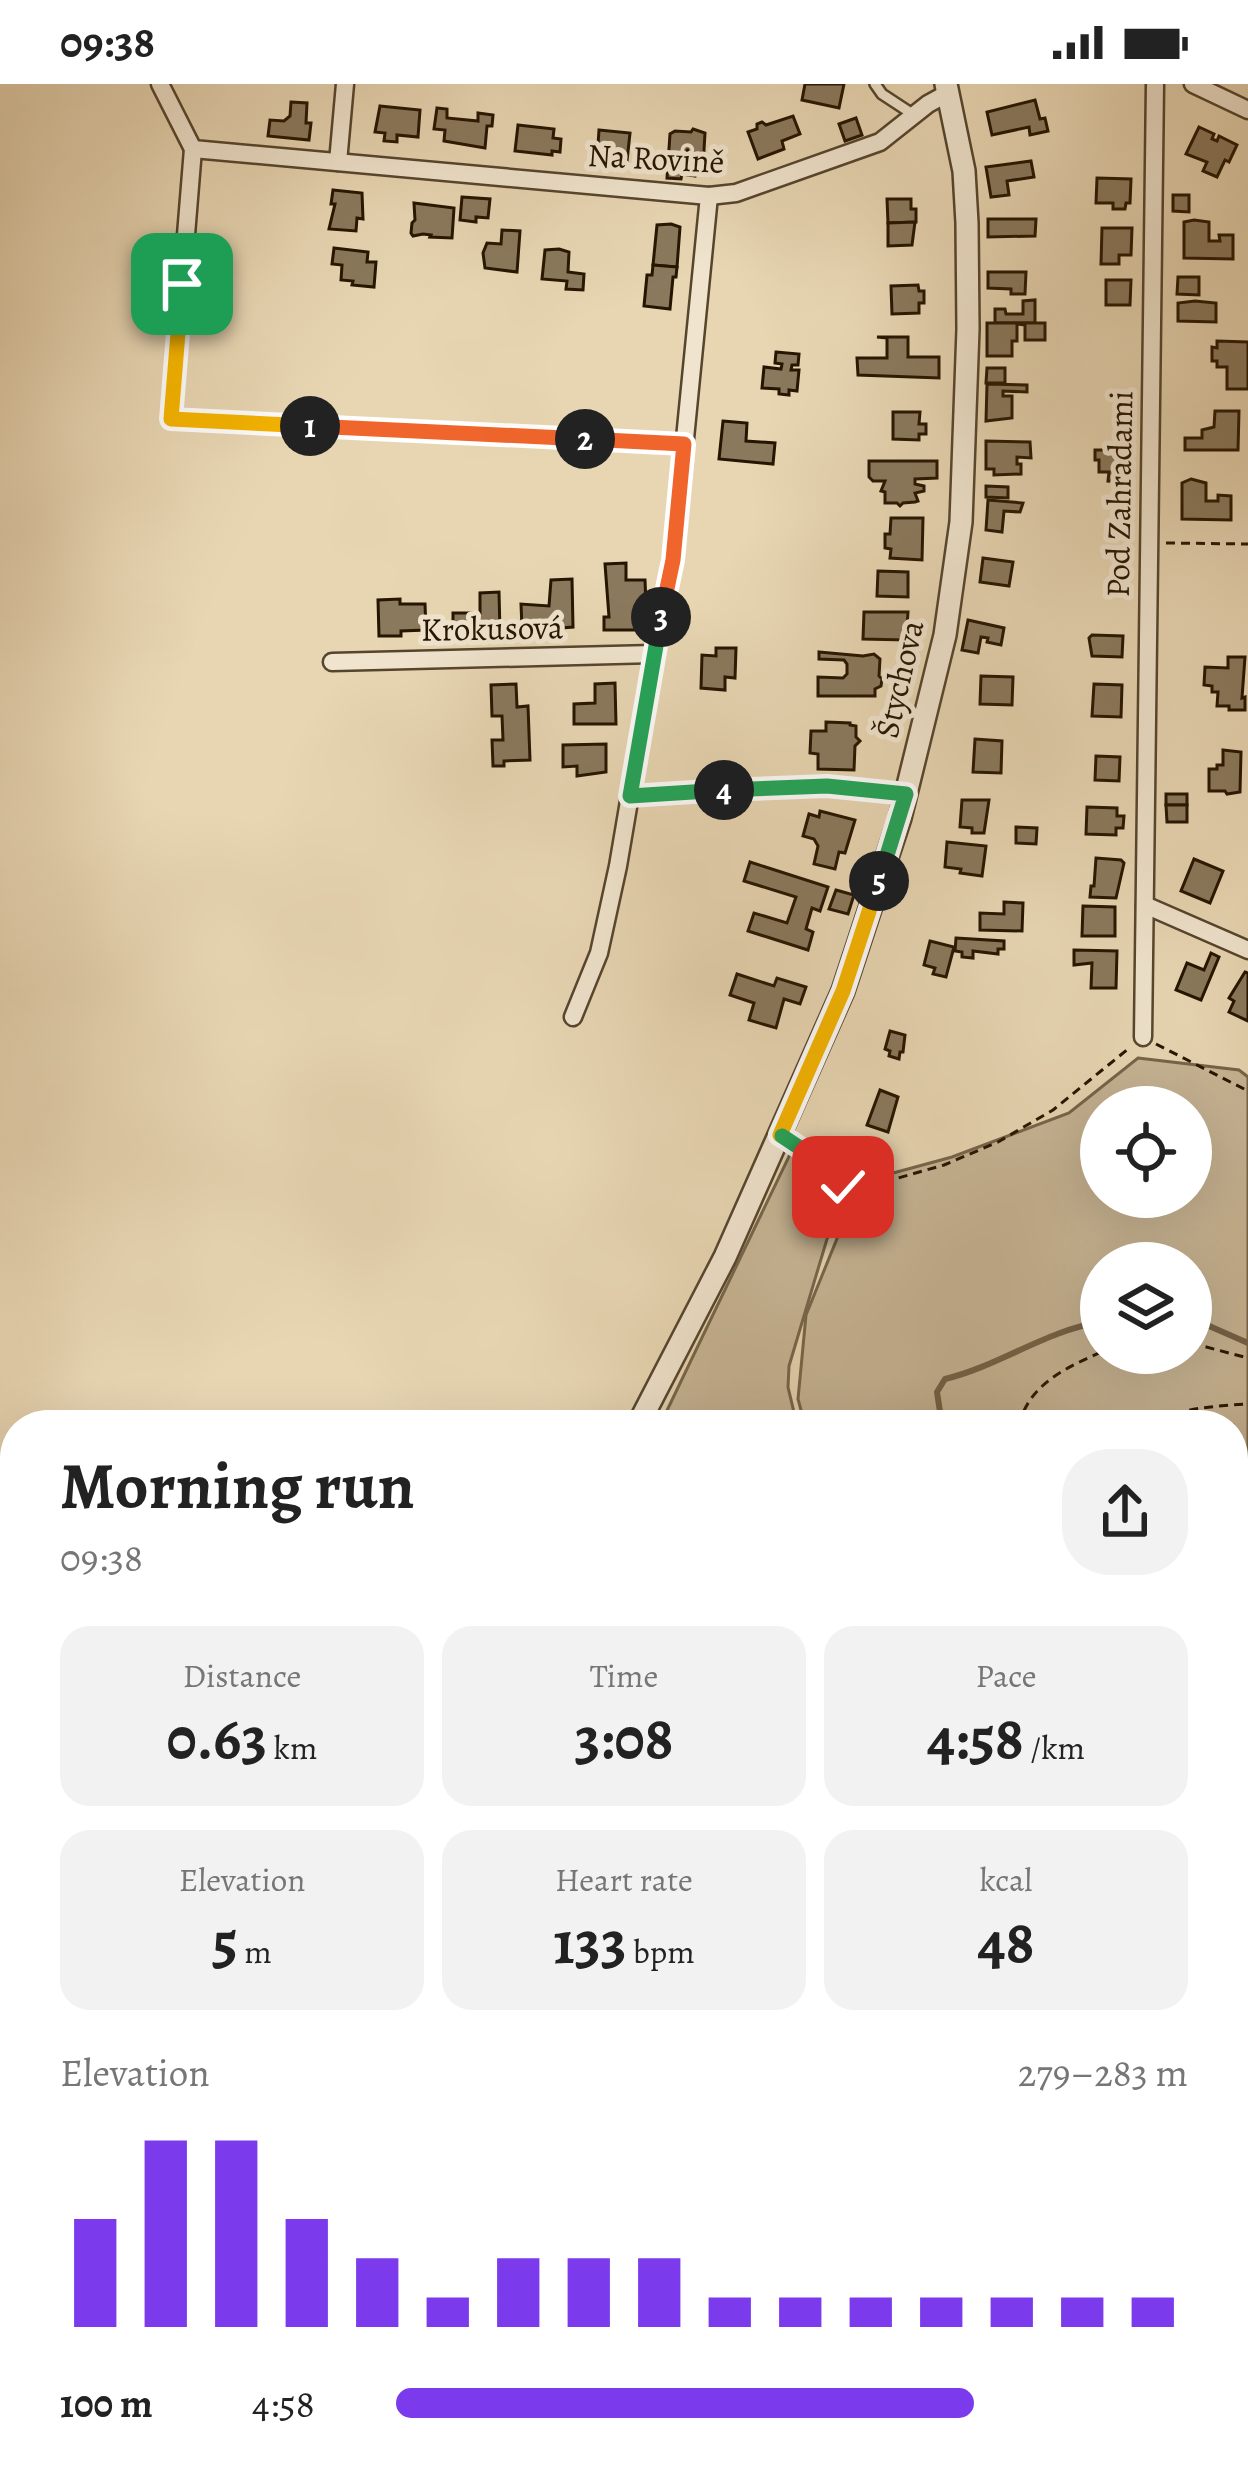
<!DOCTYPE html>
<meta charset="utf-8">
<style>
:root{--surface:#fff;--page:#f2f2f2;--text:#222;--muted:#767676;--accent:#7c3aed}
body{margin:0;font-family:Alegreya,serif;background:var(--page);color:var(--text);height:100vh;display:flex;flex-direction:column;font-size:45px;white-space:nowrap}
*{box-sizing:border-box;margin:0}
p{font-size:39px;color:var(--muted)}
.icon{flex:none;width:66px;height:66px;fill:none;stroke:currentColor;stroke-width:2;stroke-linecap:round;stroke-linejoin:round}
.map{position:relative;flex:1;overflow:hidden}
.panel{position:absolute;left:0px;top:1326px;width:1248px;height:1062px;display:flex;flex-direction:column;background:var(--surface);border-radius:48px 48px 0 0;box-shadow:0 12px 48px #0002}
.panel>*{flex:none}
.controls{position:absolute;left:1080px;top:1002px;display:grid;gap:24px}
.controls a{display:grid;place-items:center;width:132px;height:132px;border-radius:50%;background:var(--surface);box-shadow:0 12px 48px #0002;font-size:60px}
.pin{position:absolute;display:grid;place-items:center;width:102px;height:102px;color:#fff;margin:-51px;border-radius:24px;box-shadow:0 6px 18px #0006}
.km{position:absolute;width:60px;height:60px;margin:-30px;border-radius:50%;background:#222;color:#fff;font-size:33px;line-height:60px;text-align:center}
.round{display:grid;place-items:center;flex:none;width:126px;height:126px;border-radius:48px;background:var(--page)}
.overview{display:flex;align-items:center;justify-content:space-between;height:204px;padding:0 60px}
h1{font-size:66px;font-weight:600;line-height:90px}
.stats{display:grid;grid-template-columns:repeat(3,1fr);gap:18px;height:204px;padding:12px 60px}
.stats div{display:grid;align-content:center;border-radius:30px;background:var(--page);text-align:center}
.stats b{font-size:60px;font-weight:600}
.stats small{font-size:33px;font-weight:400}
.stats p{font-size:33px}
.chart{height:336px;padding:24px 60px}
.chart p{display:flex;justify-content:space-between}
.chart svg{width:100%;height:216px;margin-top:12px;stroke:var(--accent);stroke-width:6}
ul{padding:0 60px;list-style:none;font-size:39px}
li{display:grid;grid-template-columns:192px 144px 1fr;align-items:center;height:90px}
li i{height:30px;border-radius:15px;background:var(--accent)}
.status{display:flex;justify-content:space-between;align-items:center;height:84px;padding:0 60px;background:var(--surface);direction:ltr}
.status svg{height:33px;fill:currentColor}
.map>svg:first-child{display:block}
.green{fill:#c7b595;stroke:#76654a;stroke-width:3;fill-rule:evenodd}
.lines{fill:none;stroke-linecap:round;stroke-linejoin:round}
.stream{stroke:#726147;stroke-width:6}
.building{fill:#8a795d;stroke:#251500;stroke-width:3}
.service-casing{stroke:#56452d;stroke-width:14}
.minor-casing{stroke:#56452d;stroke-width:21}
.tertiary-casing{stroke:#56452d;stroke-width:26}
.path{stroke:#251500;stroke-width:3;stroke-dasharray:9 6;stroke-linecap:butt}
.service{stroke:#f0e4ce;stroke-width:9}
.minor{stroke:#f0e4ce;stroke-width:16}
.tertiary{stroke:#f0e4ce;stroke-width:21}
.split-1-casing{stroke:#fff;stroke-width:24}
.split-2-casing{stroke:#fff;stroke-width:24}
.split-3-casing{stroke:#fff;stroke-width:24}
.split-4-casing{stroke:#fff;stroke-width:24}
.split-5-casing{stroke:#fff;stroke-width:24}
.split-6-casing{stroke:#fff;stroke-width:24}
.split-7-casing{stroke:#fff;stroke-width:24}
.split-1{stroke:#f5b400;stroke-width:15}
.split-2{stroke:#f0652b;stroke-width:15}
.split-3{stroke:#f0652b;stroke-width:15}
.split-4{stroke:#22a559;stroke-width:15}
.split-5{stroke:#22a559;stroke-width:15}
.split-6{stroke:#f5b400;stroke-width:15}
.split-7{stroke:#22a559;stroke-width:15}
.labels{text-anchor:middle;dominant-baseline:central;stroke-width:10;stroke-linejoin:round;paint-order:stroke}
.street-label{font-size:33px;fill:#251500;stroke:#f0e4ce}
</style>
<div class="status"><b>09:38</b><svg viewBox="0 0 49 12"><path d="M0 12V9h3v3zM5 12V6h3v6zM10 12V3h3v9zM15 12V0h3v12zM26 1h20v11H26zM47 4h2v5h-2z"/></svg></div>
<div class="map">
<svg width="1248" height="2388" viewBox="0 0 1248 2388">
<rect width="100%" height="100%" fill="#e8d6b3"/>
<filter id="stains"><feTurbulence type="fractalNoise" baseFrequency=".00167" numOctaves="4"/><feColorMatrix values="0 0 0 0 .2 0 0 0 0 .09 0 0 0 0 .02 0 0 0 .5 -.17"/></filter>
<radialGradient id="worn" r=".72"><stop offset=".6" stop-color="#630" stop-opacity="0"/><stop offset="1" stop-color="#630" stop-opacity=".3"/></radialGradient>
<g class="green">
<path d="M1138,974L1239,986L1248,993V1415L1233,1406V1341H805L798,1315L806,1231L860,1098L952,1073L1069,1029ZM1101,1023H1191V1113H1101ZM1101,1179H1191V1269H1101Z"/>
<polygon points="801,1053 860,1092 827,1155 789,1282 788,1303 797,1341 660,1341 794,1062"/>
<polygon points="1233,1486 1248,1508 1248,1624 1243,1610 1233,1597"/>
<polygon points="1040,2373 1117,2373 1122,2388 1052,2388"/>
</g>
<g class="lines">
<g class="stream">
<polyline points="1191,1234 1248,1259"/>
<path d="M942,1341L937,1308L945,1295C999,1282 1047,1246 1101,1238"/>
<polyline points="1090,2373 1102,2388"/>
</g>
</g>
<g class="building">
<polygon points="805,0 844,0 839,24 802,16"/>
<polygon points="1035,16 1040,35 1045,34 1048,47 1030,51 1029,43 992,51 987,28"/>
<polygon points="291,18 307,19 306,39 311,39 309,56 268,52 270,36 284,37 290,32"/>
<polygon points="380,22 420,26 418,53 397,51 397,58 384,57 385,49 375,48"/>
<polygon points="437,24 447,25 447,34 478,37 478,29 493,31 492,42 487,42 485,64 444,57 445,46 434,45"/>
<polygon points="793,32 800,50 782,57 784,65 758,75 748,48 757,45 757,40 762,38 766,41"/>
<polygon points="856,34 862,51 845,57 839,40"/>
<polygon points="518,41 554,45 553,54 561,55 560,68 552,67 552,71 515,67"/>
<polygon points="1199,43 1214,50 1212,55 1217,57 1219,52 1237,61 1229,78 1225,76 1217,93 1203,87 1207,78 1186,70"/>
<polygon points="693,45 705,49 703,83 696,83 695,92 682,90 681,95 667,94 670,50 675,47 691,48"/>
<polygon points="599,46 630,49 627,77 619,77 619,83 606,83 605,75 597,75"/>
<polygon points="1031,77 1034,93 1007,97 1009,111 991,113 986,83"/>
<polygon points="1097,94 1131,95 1130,119 1126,119 1125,125 1113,125 1113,119 1096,119"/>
<polygon points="333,106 362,109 363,135 357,134 356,147 329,145 335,120 331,120"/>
<polygon points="1173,111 1189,111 1189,128 1173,127"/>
<polygon points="462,113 490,115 488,134 476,133 476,138 460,136"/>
<polygon points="887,115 911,115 911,125 916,125 916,138 888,139"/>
<polygon points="414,119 454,124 452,154 430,153 431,151 423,150 413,152 411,149 412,139 415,136"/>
<polygon points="988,135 1036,135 1035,152 988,153"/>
<polygon points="1194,136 1209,138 1209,157 1220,157 1219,151 1233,151 1233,175 1184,174 1184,138"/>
<polygon points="915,138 912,161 888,162 888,139"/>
<polygon points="671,140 680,143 677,183 653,181 657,141"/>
<polygon points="1102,144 1132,144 1131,171 1119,171 1119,180 1101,180"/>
<polygon points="502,146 520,147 517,188 485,184 483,169 487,159 501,160"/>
<polygon points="334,164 368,168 367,178 376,178 374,203 352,201 353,197 341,196 342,181 332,180"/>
<polygon points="559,165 569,168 568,188 584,190 583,206 566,205 567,197 542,195 545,166"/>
<polygon points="653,181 677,183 676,193 673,193 670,225 644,222 647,191 652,191"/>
<polygon points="988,188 1026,188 1025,210 1011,210 1011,205 988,204"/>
<polygon points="1178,193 1199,193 1199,211 1177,210"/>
<polygon points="1106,196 1131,196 1130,221 1106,221"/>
<polygon points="918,201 919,207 924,207 924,219 919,219 919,229 892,230 891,202"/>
<polygon points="1035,216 1035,239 995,239 995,225 1005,225 1006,230 1023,230 1023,217"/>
<polygon points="1195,217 1216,219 1216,238 1178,237 1178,219"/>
<polygon points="987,239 1045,239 1045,256 1025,256 1025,241 1017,240 1017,257 1012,257 1012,272 987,272"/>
<polygon points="877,253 908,253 908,273 939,273 939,294 858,291 857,274 887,274 887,254"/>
<polygon points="1217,257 1248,258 1248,305 1227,305 1227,283 1217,283 1217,277 1212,277 1212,263 1217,264"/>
<polygon points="776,268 799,270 798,281 792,281 791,286 799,286 797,307 789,306 789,311 779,310 779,305 762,304 764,283 781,285 782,280 775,279"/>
<polygon points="987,284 1005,284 1005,299 986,299"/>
<polygon points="987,300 1027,301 1027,308 1003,307 1003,312 1012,312 1012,334 986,337"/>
<polygon points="1215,327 1239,327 1238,366 1185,366 1185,354 1202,354 1202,346 1214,343"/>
<polygon points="893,328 920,328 919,340 926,340 926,350 919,350 919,356 893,355"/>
<polygon points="723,337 747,339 746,357 775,359 773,380 719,375"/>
<polygon points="986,357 1030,358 1031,374 1017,373 1017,380 1021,380 1021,390 994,391 994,385 986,385"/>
<polygon points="1095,366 1126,366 1126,398 1108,397 1109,388 1099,388 1099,376 1095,376"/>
<polygon points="869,377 937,377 937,394 915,395 915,400 924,402 924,407 915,409 918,417 915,418 903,419 900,422 897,419 885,419 885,408 881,407 885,397 873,397 869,393"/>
<polygon points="1191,395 1206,399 1206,417 1218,417 1218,411 1231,412 1231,436 1182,435 1182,399"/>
<polygon points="986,402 1008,403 1008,414 986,413"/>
<polygon points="988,416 1023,419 1020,428 1004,427 1002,448 986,446"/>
<polygon points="891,434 923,434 922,476 890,474 891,465 885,464 885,450 890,450"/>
<polygon points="983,474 1013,478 1009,502 980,498"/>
<polygon points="626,479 626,496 645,496 646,521 639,522 640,546 604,546 604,533 609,533 605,480"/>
<polygon points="878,487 908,488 908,513 877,512"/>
<polygon points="572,495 573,543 561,544 561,547 531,548 531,544 522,544 521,520 549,522 551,496"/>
<polygon points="499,508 500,548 481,549 481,545 453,546 453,529 480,529 480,509"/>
<polygon points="400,515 400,520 425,520 426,546 401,547 401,552 379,552 378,516"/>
<polygon points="864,528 908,528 906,556 863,555"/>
<polygon points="968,536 1004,544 1001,561 987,558 988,554 981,553 978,569 962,566"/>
<polygon points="1092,551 1123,552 1122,573 1092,572 1089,554"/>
<polygon points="716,564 736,564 735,594 725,593 725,606 701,604 702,571 716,572"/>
<polygon points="819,568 863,572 874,570 880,575 879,592 882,595 881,602 875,605 875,612 818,612 818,593 843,594 847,590 847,580 844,576 819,575"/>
<polygon points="1228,573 1245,573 1242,614 1245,613 1245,626 1229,626 1229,622 1217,622 1218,608 1212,608 1212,602 1204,601 1205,583 1228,584"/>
<polygon points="981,592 1013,593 1012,621 980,620"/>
<polygon points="615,599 616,640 574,640 574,620 595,619 595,600"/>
<polygon points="516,600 517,623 528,622 530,676 504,677 504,682 493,682 492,656 503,656 502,632 492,632 491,601"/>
<polygon points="1094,600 1122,601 1121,633 1092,632"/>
<polygon points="826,638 850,639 850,641 856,642 856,653 860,657 855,662 854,686 818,685 818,670 810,669 811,647 826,647"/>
<polygon points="975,655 1002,657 1001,689 973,688"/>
<polygon points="606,660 606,688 577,692 577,682 563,683 563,661"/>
<polygon points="1223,666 1241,668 1240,708 1227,710 1225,707 1209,707 1209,685 1217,685 1217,681 1223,681"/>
<polygon points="1096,672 1120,673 1119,697 1095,696"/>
<rect x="1166" y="710" width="21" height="11"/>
<polygon points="962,716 989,716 984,749 972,749 972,744 960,743"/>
<polygon points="1166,721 1187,721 1187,738 1167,738"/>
<polygon points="1087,723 1117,724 1117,732 1124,732 1123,744 1116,744 1116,751 1086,750"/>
<polygon points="820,727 855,736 845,769 839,768 835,785 814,780 818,762 814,755 803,752 809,730 819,733"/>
<polygon points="1016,743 1037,744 1036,760 1016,759"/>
<polygon points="947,758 986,762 982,792 960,789 961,785 945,783"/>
<polygon points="1096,774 1121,776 1124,779 1116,814 1090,813 1091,802 1094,802"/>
<polygon points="1194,775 1223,787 1210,819 1181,807"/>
<polygon points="750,778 828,803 820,827 812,824 806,845 813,848 808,866 748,847 754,829 787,839 796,813 744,797"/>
<polygon points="836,806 854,811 848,830 829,825"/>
<polygon points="1004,818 1023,819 1022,847 980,846 980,829 1004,830"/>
<polygon points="1083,822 1115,823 1115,852 1082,852"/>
<polygon points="956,854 1004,857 1004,865 998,865 998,870 973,867 973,874 962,873 962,868 955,867"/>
<polygon points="930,857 954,863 946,893 933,890 935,884 924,881"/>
<polygon points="1074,866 1117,867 1116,904 1091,904 1092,879 1074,881"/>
<polygon points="1211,869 1219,873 1201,916 1176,906 1187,879 1204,886"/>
<polygon points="1245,888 1248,889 1248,937 1229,928 1234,917 1229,914"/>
<polygon points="737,890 774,902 777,894 806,903 800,920 784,915 776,944 749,936 754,919 730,911"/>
<polygon points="890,947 905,951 903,968 900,968 899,975 889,972 890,967 885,965"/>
<polygon points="880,1006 898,1013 888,1048 867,1041"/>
<polygon points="721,2373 785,2373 788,2388 768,2388 767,2380 743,2386 743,2388 722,2388"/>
<polygon points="856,2373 937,2373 938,2374 918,2388 842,2388 840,2385"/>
<polygon points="977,2373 1019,2373 1030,2388 988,2388"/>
</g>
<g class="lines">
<g class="service-casing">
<polyline id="service" points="875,0 882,10 914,31"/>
</g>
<g class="minor-casing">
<g id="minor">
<polyline points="160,0 193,65 709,112 736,109 880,58 928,20 948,9"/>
<polyline points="1193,0 1248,26"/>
<polyline points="193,65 171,335 684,360"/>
<polyline points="338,78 345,0"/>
<polyline points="332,578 654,570"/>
<polyline points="1145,821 1248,866"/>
<polyline points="573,933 599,869 618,782 654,570 673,476 709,112"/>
<polyline points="1143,953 1155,0"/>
<polyline points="1120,2373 1126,2388"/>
<polyline points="809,2388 812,2373"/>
</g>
</g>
<g class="tertiary-casing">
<g id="tertiary">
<polyline points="638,1341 725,1173 843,907 900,734 945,551 961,438 968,245 967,139 964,87 946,0"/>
<polyline points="135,2388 141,2373"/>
</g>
</g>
<g class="path">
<polyline points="1166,459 1248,460"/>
<polyline points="650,710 827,702 886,708"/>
<polyline points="1156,960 1248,1007"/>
<polyline points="796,1062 818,1076 843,1103 863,1104 944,1081 998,1058 1053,1026 1128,965"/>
<polyline points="1191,1259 1248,1274"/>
<path d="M1019,1341C1029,1300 1066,1284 1101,1268"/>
<path d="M1147,1341C1177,1324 1215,1322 1248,1320"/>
<polyline points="1233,1410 1248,1419"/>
<polyline points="1233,2043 1233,2061"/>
<polyline points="1233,2086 1248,2085"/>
</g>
<use href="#service" class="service"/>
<use href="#minor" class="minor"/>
<use href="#tertiary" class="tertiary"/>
</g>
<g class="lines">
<g class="split-1-casing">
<polyline id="split-1" points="182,200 171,335 310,342"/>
</g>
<g class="split-2-casing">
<polyline id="split-2" points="310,342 585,355"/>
</g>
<g class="split-3-casing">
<polyline id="split-3" points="585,355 684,360 673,476 661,533"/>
</g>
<g class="split-4-casing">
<polyline id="split-4" points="661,533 630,712 724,706"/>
</g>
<g class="split-5-casing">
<polyline id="split-5" points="724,706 827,702 906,710 879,797"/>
</g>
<g class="split-6-casing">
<polyline id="split-6" points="782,1052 780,1051 843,907 879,797"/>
</g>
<g class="split-7-casing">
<polyline id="split-7" points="782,1052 818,1076 843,1103"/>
</g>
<use href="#split-1" class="split-1"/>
<use href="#split-2" class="split-2"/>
<use href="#split-3" class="split-3"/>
<use href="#split-4" class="split-4"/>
<use href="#split-5" class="split-5"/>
<use href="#split-6" class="split-6"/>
<use href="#split-7" class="split-7"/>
</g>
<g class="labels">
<g class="street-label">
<text transform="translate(656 74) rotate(3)">Na Rovině</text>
<text transform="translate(1119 410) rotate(-89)">Pod Zahradami</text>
<text transform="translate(492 544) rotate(-1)">Krokusová</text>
<text transform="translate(899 595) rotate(-77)">Štychova</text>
</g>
</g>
<rect width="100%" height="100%" filter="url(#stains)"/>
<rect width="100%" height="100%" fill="url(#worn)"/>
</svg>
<div class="controls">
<a><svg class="icon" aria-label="locate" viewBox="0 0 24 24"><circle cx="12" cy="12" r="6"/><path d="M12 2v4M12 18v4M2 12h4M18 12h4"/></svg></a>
<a><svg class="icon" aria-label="layers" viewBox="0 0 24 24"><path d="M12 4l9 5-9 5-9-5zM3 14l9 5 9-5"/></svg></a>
</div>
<div class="pin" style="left:182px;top:200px;background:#1e9e55"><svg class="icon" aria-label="arrive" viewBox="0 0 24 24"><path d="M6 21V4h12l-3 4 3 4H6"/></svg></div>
<div class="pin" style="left:843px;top:1103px;background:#d93025"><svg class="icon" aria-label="check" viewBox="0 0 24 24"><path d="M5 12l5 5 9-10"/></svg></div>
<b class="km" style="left:310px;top:342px">1</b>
<b class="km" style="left:585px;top:355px">2</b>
<b class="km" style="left:661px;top:533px">3</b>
<b class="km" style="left:724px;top:706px">4</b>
<b class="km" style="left:879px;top:797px">5</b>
<section class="panel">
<div class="overview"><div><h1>Morning run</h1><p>09:38</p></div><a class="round"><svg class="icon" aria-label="share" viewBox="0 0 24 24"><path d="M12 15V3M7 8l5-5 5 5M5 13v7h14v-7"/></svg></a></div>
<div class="stats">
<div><p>Distance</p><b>0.63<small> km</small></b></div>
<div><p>Time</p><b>3:08</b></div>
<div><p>Pace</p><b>4:58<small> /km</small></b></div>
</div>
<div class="stats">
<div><p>Elevation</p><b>5<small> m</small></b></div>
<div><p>Heart rate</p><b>133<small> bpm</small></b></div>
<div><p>kcal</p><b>48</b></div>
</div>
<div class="chart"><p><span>Elevation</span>279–283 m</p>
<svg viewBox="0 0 160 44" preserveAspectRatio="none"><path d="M5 44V22M15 44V6M25 44V6M35 44V22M45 44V30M55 44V38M65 44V30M75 44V30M85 44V30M95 44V38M105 44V38M115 44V38M125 44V38M135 44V38M145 44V38M155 44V38"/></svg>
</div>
<ul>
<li><b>100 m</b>4:58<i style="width:73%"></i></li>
</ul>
</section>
</div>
